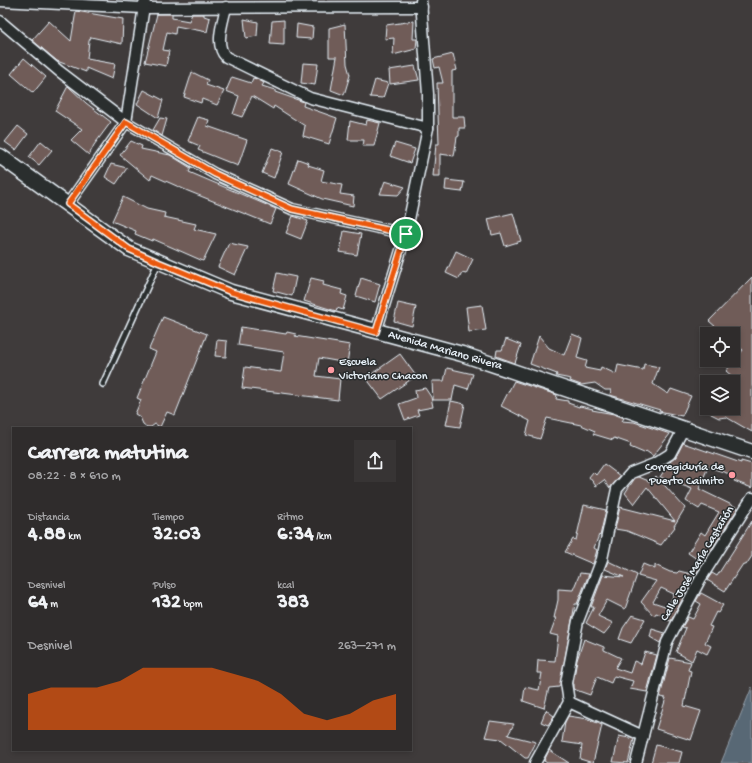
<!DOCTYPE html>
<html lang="es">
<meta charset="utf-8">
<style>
:root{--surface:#2f2c2c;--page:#373434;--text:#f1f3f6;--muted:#a7a7a9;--line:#4a4848;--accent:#ea580c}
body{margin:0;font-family:"Gochi Hand",sans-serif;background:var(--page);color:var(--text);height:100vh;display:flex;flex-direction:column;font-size:15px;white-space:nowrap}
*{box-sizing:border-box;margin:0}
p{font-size:13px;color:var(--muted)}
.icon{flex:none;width:22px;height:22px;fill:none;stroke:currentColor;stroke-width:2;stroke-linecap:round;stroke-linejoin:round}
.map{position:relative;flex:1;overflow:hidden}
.side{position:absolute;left:12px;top:427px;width:400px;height:324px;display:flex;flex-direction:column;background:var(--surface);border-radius:0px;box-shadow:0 2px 6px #0003,0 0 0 1px var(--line)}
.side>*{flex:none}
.controls{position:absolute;left:700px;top:327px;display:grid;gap:8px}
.controls a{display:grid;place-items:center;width:40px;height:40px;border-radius:0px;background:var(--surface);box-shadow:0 2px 6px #0003,0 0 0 1px var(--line);font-size:20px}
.pin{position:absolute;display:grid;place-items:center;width:34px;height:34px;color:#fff;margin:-17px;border:2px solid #fff;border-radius:50%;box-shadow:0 1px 4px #0007}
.round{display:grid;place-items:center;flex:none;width:42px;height:42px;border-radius:0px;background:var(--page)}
.headline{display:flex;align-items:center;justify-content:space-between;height:68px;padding:0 16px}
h1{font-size:22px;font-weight:700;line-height:30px}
.metrics{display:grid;grid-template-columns:repeat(3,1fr);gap:6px;height:68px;padding:4px 16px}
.metrics div{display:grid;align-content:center}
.metrics b{font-size:20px;font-weight:700}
.metrics small{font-size:11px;font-weight:400}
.metrics p{font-size:11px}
.chart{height:112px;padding:8px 16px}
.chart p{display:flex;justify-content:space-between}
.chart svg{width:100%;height:72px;margin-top:4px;fill:var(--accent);opacity:.7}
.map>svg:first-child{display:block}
.water{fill:#586774;stroke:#929ea9}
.building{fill:#6f5c59;stroke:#e8f1f8;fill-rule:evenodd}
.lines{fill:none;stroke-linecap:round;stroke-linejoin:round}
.lane-casing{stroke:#e8f1f8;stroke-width:8}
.street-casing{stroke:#e8f1f8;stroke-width:13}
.secondary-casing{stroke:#e8f1f8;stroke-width:17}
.lane{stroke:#2a2d2e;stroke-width:5}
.street{stroke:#2a2d2e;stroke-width:10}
.secondary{stroke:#2a2d2e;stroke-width:14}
.route-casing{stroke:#fff;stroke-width:8}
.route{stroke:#ea580c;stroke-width:5}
.poi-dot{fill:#ff9aa2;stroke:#2a2d2e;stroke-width:1.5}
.labels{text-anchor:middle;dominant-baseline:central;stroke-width:3;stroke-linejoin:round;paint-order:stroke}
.street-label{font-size:12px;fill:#e8f1f8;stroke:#2a2d2e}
.poi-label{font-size:12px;fill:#e8f1f8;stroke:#2a2d2e;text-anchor:start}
</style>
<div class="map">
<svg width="752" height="763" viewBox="0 0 752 763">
<rect width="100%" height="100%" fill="#3f3b3b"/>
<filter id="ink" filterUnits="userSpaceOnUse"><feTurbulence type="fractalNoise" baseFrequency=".025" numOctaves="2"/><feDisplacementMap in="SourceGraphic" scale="8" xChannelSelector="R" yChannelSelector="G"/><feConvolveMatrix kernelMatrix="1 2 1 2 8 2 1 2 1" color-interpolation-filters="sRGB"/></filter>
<g filter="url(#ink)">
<polygon class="water" points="752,687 752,763 721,763"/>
<g class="building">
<polygon points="76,11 123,19 122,44 91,37 89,41 87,59 115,64 112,79 86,68 86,72 57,61 32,40 49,21 71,41"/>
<polygon points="157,14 172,14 172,18 189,21 192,14 204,14 204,16 210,18 207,32 176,26 175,34 167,32 163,50 169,51 166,66 145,62"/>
<polygon points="244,19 258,22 257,36 246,38"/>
<polygon points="284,20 284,45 270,44 272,21"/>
<polygon points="414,21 413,39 417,39 416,49 393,55 394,38 385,39 386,25"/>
<polygon points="297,24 313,27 312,39 296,38"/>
<polygon points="345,24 347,64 350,75 344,95 331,90 337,57 329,57 329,28"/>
<polygon points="453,54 457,70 452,71 452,117 464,117 465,128 459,128 459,136 457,137 454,156 440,154 440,176 433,176 436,144 439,144 437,83 443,83 439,67 435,68 433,59"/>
<polygon points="24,58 46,77 33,93 11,74"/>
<polygon points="303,63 318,64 315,85 301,83"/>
<polygon points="415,66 419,80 390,84 389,70"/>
<polygon points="192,72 208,80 206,85 224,91 217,105 202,99 201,103 184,97"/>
<polygon points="232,77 251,83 253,78 257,79 264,83 262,86 275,90 275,92 301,101 304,102 303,106 337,118 329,144 303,136 305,126 274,106 273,109 252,96 242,117 233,114 239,96 226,91"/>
<polygon points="375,80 388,83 383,98 370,97"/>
<polygon points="68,86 86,103 111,122 94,145 89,155 71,140 82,129 55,111"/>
<polygon points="144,90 163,100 158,118 137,104"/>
<polygon points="198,117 209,120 207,126 247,140 238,166 198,150 200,146 188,141"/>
<polygon points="160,118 167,119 162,136 153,130"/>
<polygon points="367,120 380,123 374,146 363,146 364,140 348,140 350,121 366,125"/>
<polygon points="18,126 28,134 16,150 5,142"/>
<polygon points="41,141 52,150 39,165 29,157"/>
<polygon points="131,141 142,146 141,149 170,155 191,168 189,172 276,209 270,224 188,191 152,175 150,180 120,155"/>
<polygon points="395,143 415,149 410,163 390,156"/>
<polygon points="272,148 283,152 274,178 262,173"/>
<polygon points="298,159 309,163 308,165 324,170 321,181 342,185 340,194 354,196 353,206 322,199 289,184"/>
<polygon points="111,164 127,168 116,184 105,177"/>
<polygon points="446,180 464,182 462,192 445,190"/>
<polygon points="385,181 405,187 398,195 380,194"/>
<polygon points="123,197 147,209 165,213 164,217 196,224 194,229 216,234 203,261 153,239 152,241 135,234 136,231 112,221"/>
<polygon points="513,213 521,241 505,246 501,233 492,235 488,219"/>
<polygon points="293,216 308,221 301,239 286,233"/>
<polygon points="344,231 361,234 357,255 340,252"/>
<polygon points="229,243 248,247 235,275 218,267"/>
<polygon points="456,251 473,259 466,274 462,273 459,279 446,273"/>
<polygon points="277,273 296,277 292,296 273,291"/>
<polygon points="752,277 752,432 726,417 719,418 711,414 710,408 733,408 733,377 726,371 743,350 733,341 733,334 724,334 709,321"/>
<polygon points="311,278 324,281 323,285 342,290 341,294 347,296 343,310 337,308 336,311 304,301"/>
<polygon points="361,278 380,284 375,302 356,296"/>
<polygon points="398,303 416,307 412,326 394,321"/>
<polygon points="482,305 486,330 469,332 466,307"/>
<polygon points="163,317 207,334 175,415 167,412 160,427 155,424 151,427 147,427 143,424 140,417 135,414 141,400 137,398 156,352 149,349"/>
<polygon points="241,327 286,334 287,332 296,334 295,336 350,345 347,363 319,358 316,376 340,379 338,400 242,388 245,367 281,372 284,352 238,345"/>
<polygon points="572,334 582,338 577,358 587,361 585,368 600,371 601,367 616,374 618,365 643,370 644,364 659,367 653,384 668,394 671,389 691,396 682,416 659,411 660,410 610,395 611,390 605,390 595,383 581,385 570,381 571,379 556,376 557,374 530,364 539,336 549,348 564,355"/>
<polygon points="506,339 521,345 515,363 496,356 497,350 502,350"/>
<polygon points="217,340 227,341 226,357 215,356"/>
<polygon points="400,354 416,376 382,399 366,378"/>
<polygon points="447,368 473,374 468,389 455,385 452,400 433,400 432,381 444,381"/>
<polygon points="514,381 557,395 556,399 568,401 568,403 579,407 580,406 593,409 592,410 614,414 624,418 622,421 634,422 670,434 653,456 646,451 644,453 630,447 631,444 614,438 613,440 593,434 595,431 581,425 547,418 540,439 526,435 530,421 501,406"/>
<polygon points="425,388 431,397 433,407 417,410 419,415 405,420 399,404 416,398 415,390"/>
<polygon points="451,401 465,404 460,427 446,425"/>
<polygon points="683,443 741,463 741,461 752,464 752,488 734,481 736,476 708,467 699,489 738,508 696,574 693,572 700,561 688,553 701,532 705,535 719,512 702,505 699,509 686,501 692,489 660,477 670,462 676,457"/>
<polygon points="604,464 620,476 610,488 604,480 596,486 589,477 593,472 596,475"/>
<polygon points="656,476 685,508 674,526 675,527 661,545 627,531 615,529 620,507 675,521 647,487 634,504 625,493 635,478 639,477 651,482"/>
<polygon points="584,505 606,510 600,536 599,535 594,548 597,550 593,564 565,552 573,539 576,540"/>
<polygon points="752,521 752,556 746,565 743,564 725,591 707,580 712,573 717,576"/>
<polygon points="608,561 637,575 625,609 607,600 598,616 613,623 604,634 586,623 594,607 591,607 603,575 624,577 605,569"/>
<path d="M643,564L655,569V565L670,572L677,573L679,571L695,575L671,621L667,620L668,618L656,613L654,616L641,602L656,581L638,576ZM661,588L674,594L668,607L653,602Z"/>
<polygon points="580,573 589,574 577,604 575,604 560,685 559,687 549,688 544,708 523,701 525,687 539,690 542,673 537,673 538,660 555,661 558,636 550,634 556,618 554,618 558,600 558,589 573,590"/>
<polygon points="701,593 723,605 718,613 716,612 709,626 712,627 705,643 711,646 707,654 697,649 692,661 676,652 686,628 682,627 688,617 693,619 701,604 696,601"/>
<polygon points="632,615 645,619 631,643 619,639 623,628"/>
<polygon points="652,629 665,633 660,643 650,637"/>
<polygon points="584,639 604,647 604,650 621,658 615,668 630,673 634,661 641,664 645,652 657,655 647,692 630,689 633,681 614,676 611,683 597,677 590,695 573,689 573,683 577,660"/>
<polygon points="670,658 691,662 688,670 691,671 684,706 701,711 691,740 656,729 666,698 660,697"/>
<polygon points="546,710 554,716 548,725 541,722"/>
<polygon points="568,716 588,719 602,725 593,763 580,759 582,745 562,742 565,722"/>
<polygon points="490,721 514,724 508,735 536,742 528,758 525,758 501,739 485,737"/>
<polygon points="619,736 634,739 628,763 613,762"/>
<polygon points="656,745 682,752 679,763 651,763"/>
<polygon points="549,750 569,763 547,763 544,761"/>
</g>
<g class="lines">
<g class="lane-casing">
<polyline id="lane" points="103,384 158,263"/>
</g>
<g class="street-casing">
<g id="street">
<polyline points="0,1 143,8 422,7"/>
<path d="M226,7C223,22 214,45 226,57L310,98L428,128"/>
<polyline points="0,21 59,71 126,122 215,174 292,209 406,234"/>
<polyline points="68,204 126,122 145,0"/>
<polyline points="376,332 406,234 428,128 428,94 421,1"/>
<polyline points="569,702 643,736"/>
<polyline points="535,763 569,702 566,683 578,621 602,559 617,489 631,473 654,464 670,454 684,428"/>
<polyline points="636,763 667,642 701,578 752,498"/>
</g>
</g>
<g class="secondary-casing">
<polyline id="secondary" points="0,156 129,249 231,292 462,354 752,452"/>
</g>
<use href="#lane" class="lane"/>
<use href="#street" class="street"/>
<use href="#secondary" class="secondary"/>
</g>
</g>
<g class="lines" filter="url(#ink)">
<g class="route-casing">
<polygon id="route" points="126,122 215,174 292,209 406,234 376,332 231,292 158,262 129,249 68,204"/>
</g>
<use href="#route" class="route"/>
</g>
<g class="poi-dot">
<circle cx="331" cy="370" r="4"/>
<circle cx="732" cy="475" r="4"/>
</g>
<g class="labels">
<g class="street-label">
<text transform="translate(445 351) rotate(16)">Avenida Mariano Rivera</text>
<text transform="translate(698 564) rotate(-59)">Calle José María Castañón</text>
</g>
<g class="poi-label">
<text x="339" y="363">Escuela<tspan x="339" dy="14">Victoriano Chacon</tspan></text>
<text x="724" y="468" text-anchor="end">Corregiduría de<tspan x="724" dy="14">Puerto Caimito</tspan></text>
</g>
</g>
</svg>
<div class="controls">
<a><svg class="icon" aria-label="locate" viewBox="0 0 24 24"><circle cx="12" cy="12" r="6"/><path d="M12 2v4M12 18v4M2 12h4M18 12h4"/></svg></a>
<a><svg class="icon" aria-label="layers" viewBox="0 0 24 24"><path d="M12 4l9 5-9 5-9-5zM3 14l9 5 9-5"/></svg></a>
</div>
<div class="pin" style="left:406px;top:234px;background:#1e9e55"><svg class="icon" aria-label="arrive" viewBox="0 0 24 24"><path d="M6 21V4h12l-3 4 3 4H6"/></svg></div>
<section class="side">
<div class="headline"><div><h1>Carrera matutina</h1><p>08:22 · 8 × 610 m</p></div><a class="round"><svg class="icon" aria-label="share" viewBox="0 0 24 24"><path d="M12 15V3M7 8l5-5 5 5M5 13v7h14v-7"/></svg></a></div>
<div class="metrics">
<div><p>Distancia</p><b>4.88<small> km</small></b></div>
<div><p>Tiempo</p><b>32:03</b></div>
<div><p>Ritmo</p><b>6:34<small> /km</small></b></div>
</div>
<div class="metrics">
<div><p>Desnivel</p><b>64<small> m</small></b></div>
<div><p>Pulso</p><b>132<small> bpm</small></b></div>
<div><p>kcal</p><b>383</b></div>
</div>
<div class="chart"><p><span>Desnivel</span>263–271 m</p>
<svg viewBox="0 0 160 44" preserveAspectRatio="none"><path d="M0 44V22L10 18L20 18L30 18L40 14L50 6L60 6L70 6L80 6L90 10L100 14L110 22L120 34L130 38L140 34L150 26L160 22V44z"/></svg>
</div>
</section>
</div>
